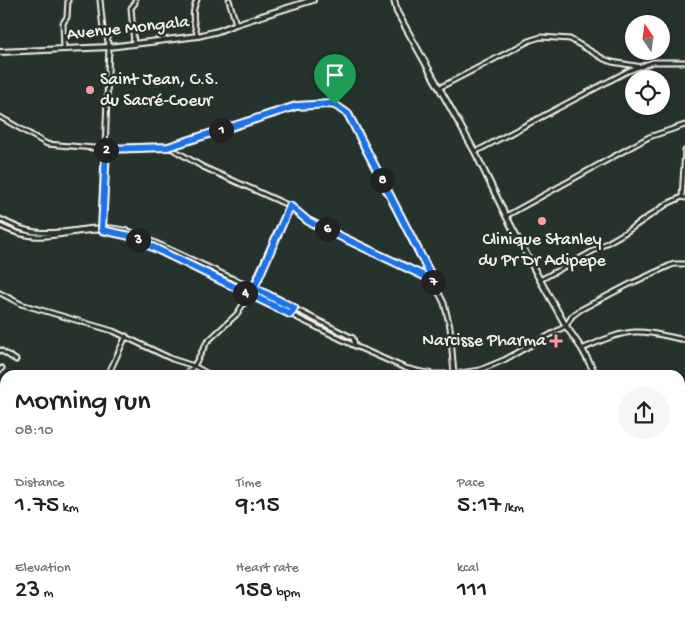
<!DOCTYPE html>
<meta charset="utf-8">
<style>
:root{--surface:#fff;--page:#f6f6f6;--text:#202124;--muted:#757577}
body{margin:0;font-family:"Gochi Hand",sans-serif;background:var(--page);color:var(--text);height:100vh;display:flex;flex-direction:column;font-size:19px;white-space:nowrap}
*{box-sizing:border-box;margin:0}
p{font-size:16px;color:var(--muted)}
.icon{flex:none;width:28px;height:28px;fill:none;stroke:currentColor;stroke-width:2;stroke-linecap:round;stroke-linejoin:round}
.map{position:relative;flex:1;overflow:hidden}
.details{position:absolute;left:0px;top:370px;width:685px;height:266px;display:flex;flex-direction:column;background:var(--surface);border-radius:15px 15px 0 0;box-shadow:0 2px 12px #0003}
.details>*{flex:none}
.needle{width:32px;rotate:347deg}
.tools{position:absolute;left:625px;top:15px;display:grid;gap:10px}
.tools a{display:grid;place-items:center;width:45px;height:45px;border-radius:50%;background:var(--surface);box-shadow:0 2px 12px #0003;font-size:25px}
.pin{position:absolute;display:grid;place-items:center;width:42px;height:42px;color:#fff;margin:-51px -21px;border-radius:50% 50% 50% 0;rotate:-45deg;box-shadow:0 0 5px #0007}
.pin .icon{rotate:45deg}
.km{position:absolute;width:25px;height:25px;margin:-12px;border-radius:50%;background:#222;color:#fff;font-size:14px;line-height:25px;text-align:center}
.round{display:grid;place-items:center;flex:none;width:52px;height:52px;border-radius:26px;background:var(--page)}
.summary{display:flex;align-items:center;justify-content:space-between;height:85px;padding:0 15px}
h1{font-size:28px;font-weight:600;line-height:38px}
.metrics{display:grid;grid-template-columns:repeat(3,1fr);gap:8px;height:85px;padding:5px 15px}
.metrics div{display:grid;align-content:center}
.metrics b{font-size:25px;font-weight:600}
.metrics small{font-size:14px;font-weight:400}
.metrics p{font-size:14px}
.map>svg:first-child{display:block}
.built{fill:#333f39}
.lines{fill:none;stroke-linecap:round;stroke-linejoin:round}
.minor-casing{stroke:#f4f1e8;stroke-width:7}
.tertiary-casing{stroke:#f4f1e8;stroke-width:8}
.minor{stroke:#26332d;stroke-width:3}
.tertiary{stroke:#26332d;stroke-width:4}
.route-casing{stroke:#fff;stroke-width:10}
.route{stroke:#1a73e8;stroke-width:6}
.poi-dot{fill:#ff9aa2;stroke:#26332d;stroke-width:2}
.labels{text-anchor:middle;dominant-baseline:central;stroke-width:5;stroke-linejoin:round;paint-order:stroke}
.street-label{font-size:18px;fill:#f4f1e8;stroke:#26332d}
.poi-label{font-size:18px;fill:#f4f1e8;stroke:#26332d;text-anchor:start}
</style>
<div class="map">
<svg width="685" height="636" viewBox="0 0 685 636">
<rect width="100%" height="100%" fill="#26332d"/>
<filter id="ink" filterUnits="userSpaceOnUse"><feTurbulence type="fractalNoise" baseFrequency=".02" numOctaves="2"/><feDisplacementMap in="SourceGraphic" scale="10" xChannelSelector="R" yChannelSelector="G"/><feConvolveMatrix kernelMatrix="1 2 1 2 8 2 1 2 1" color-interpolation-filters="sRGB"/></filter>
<g filter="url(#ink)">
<polygon class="built" points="5,625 5,631 64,631 66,636 0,636 0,627"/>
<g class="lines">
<g class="minor-casing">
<g id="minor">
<polyline points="100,0 103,29 107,37 109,47 102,228"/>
<path d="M197,0C191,12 193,23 198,36"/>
<polyline points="229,0 236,24"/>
<polyline points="134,44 131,8 135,3 135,0"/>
<polyline points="64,49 63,23 67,17 68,0"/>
<polyline points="439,88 531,40 541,37 570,39 604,59 612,62 642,67"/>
<polyline points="0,117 47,144 106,149 168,147 296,106 329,104 335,105 348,114 444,303 450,327 454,374"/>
<polyline points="169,147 203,167 290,206 308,221 424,276 434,283"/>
<polyline points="475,152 628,71 653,62 685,62"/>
<polyline points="682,197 685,151"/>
<polyline points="506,216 649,137 685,125"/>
<path d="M0,219C12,225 24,231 37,232C72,236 97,220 134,233L253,288L353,338L355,345"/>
<path d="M0,226C40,246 60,231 100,230C110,230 120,233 130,236L355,346L405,368L417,371L433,374H454L480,370L504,360L566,326L572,316L580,310L630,284L669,266L674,264H685"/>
<polyline points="540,280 586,255 626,232 667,204 682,197 685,198"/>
<polyline points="0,293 21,304 113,331 172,359 194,366 210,375"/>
<path d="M582,349C599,342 616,333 635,332C651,331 669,337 685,340"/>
<polyline points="0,350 16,360"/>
<polyline points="0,370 2,368"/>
<polyline points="108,375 126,336"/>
<polyline points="185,375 194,366 207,342 237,314 249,295 290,206"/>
<polyline points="680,399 685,395"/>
<polyline points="680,410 685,416"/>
<polyline points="0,454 5,452"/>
<polyline points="0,456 5,469"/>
<polyline points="680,505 685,503"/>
<polyline points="680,543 685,542"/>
<polyline points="0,571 5,569"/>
<polyline points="680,600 685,598"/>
<polyline points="0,624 5,622"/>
<polyline points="68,631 70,636"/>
<polyline points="276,631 281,636"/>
<polyline points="346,631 351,636"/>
<polyline points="388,631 392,636"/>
<polyline points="506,631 517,633 528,631"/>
<polyline points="631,631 632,636"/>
<polyline points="247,636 254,631"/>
<polyline points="301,636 305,631"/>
<polyline points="467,636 469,631"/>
<polyline points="597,636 605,631"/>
</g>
</g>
<g class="tertiary-casing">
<g id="tertiary">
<polyline points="394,0 397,12 475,152 506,216 540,280 566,326 582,349 596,375"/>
<polyline points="0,52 109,47 198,36 218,31 236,24 313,0"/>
<polyline points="680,551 685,568"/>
</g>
</g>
<use href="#minor" class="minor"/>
<use href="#tertiary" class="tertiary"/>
</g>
</g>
<g class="lines" filter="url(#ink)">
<g class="route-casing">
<polygon id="route" points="329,104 335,105 348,114 435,283 424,276 308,221 290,206 254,288 294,308 290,314 130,236 102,230 106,149 168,147 296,106"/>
</g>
<use href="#route" class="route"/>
</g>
<g class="poi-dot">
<circle cx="90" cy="90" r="5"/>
<circle cx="542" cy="221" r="5"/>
<path d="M553.5 333.5h5v5h5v5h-5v5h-5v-5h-5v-5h5z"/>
</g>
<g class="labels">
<g class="street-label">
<text transform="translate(128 29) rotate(-6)">Avenue Mongala</text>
</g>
<g class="poi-label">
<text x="100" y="80">Saint Jean, C.S.<tspan x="100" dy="21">du Sacré-Coeur</tspan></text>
<text x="542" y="240" text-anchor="middle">Clinique Stanley<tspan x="542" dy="21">du Pr Dr Adipepe</tspan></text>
<text x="546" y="341" text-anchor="end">Narcisse Pharma</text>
</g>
</g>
</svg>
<div class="tools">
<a><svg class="needle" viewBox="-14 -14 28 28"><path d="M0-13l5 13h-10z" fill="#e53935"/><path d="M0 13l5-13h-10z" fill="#757577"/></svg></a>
<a><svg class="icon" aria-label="locate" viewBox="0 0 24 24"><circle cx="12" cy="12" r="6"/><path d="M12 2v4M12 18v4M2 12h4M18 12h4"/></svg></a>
</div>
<div class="pin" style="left:335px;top:105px;background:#1e9e55"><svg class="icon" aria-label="arrive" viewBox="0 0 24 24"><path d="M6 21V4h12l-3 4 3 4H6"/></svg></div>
<b class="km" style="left:221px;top:130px">1</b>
<b class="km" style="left:106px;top:150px">2</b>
<b class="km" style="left:138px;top:240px">3</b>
<b class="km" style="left:245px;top:293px">4</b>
<b class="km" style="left:327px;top:229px">6</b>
<b class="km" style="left:433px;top:282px">7</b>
<b class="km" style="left:382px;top:180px">8</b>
<section class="details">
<div class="summary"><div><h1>Morning run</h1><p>08:10</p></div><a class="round"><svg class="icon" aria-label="share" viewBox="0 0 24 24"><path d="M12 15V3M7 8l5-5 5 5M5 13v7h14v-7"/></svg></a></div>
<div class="metrics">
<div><p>Distance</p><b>1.75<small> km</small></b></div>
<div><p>Time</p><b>9:15</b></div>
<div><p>Pace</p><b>5:17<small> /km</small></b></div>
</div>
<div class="metrics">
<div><p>Elevation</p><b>23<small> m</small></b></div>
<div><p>Heart rate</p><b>158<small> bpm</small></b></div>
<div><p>kcal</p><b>111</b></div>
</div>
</section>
</div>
